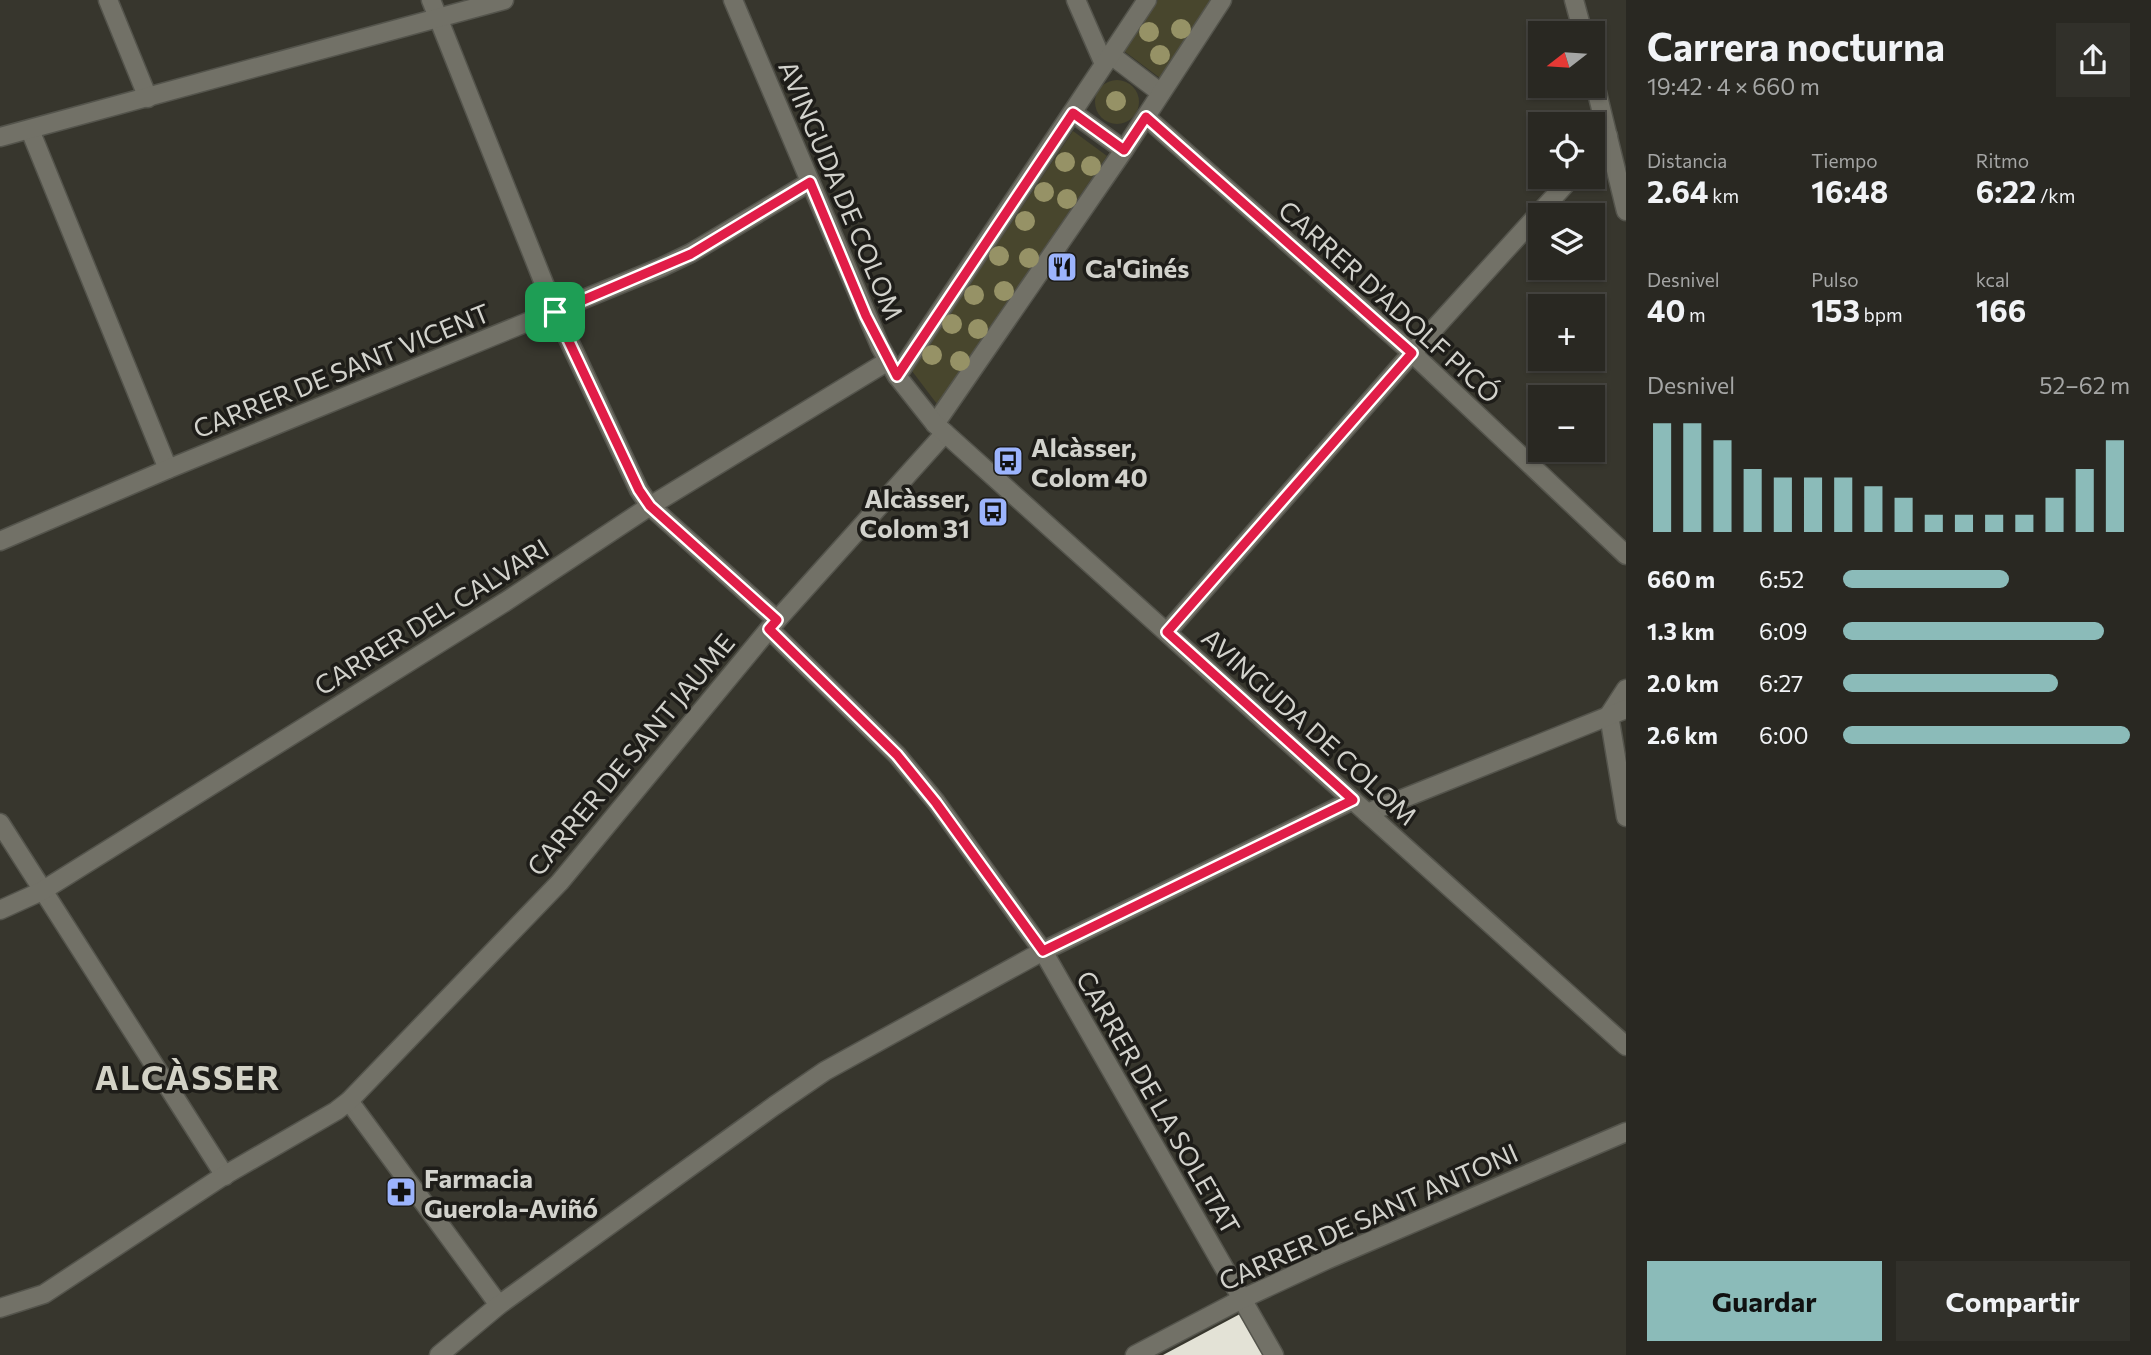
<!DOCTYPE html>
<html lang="es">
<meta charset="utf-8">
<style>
:root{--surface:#292822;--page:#31302a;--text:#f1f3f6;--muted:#a5a6a5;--line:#454440;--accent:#8bbbb9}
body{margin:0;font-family:Commissioner,sans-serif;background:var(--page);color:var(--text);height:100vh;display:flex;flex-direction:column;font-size:26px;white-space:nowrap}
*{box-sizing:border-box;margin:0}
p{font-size:23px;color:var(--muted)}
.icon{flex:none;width:38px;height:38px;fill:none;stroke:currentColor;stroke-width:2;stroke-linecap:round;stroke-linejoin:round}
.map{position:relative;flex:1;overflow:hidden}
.sheet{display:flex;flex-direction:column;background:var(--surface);width:525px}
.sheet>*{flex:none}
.needle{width:46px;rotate:253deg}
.tools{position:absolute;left:1528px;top:21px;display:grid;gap:14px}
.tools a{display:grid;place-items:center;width:77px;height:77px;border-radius:0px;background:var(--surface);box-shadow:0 2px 5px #0004,0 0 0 2px var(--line);font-size:35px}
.pin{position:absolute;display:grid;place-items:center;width:60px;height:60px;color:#fff;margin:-30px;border-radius:14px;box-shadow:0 4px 10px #0006}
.round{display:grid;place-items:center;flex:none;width:74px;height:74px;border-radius:0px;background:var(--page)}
.overview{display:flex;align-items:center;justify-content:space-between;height:119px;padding:0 21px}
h1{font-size:38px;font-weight:700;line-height:52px}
.stats{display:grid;grid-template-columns:repeat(3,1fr);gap:10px;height:119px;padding:7px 21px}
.stats div{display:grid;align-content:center}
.stats b{font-size:30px;font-weight:700}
.stats small{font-size:19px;font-weight:400}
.stats p{font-size:19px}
.chart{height:196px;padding:14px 21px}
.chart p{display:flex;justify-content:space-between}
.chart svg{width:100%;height:126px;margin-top:7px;stroke:var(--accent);stroke-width:6}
.action{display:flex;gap:14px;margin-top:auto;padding:14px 21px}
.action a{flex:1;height:80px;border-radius:0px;background:var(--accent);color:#111;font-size:28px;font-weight:700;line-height:80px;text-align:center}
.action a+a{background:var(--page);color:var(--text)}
ul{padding:0 21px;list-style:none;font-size:23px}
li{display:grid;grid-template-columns:112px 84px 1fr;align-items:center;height:52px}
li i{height:18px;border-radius:9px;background:var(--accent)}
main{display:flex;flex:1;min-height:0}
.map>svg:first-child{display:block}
.green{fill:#48462d}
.building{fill:#e3e2d6}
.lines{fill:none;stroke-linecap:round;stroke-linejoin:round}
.street-casing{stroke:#54544c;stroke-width:21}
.secondary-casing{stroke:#54544c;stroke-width:21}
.street{stroke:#727167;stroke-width:18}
.secondary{stroke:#727167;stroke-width:18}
.tree{fill:#969266}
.route-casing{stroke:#fff;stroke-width:14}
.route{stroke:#e11d48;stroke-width:9}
.labels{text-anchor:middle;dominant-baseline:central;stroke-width:7;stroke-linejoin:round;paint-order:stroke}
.street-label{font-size:26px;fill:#d2d2cc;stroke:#1e1d19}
.poi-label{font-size:26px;font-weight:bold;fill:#d2d2cc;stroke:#1e1d19;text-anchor:start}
.district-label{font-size:33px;font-weight:bold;letter-spacing:2px;fill:#d3d2c6;stroke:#1e1d19}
</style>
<main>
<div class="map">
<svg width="1626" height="1355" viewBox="0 0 1626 1355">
<rect width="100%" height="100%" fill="#37362d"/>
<g class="green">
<polygon points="1158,0 1210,0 1160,78 1124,51"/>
<circle cx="1117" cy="102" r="22"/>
<polygon points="1073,131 1107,156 937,404 912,371"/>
</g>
<polygon class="building" points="1240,1314 1263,1355 1163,1355"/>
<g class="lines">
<g class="street-casing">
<g id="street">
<polyline points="108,0 148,98"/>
<polyline points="431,0 555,311 639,490 650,506 777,620"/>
<polyline points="1076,0 1104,64"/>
<polyline points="1574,0 1583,33"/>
<polyline points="1111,55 1161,93"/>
<polyline points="1592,72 1626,211"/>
<polyline points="1073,113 1124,150"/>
<polyline points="1146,117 1412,353 1626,555"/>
<polyline points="30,130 168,469"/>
<polyline points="0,137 504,0"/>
<polyline points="1592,154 1608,136"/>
<polyline points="897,376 1147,0"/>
<polyline points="935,424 1124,150 1222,0"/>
<polyline points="0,541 168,469 662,267 691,253 810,182"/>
<polyline points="769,629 897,755 936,802 1043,951 1274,1355"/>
<polyline points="1167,632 1412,353 1572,177"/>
<polyline points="1609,715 1626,817"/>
<polyline points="1609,715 1626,689"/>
<polyline points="1367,813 1626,709"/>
<polyline points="0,823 225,1176"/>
<polyline points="0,910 42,891 505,602 650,506 888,361"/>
<polyline points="349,1101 499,1305"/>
<polyline points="0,1308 44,1294 220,1178 336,1111 349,1101 560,882 769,629 945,433"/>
<polyline points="439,1355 499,1305 774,1106 825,1071 1043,951 1353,800"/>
<polyline points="1135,1355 1242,1299 1326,1260 1626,1132"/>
</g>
</g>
<g class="secondary-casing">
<polyline id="secondary" points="733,0 880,346 897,376 935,424 1626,1046"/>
</g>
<use href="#street" class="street"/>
<use href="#secondary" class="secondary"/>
</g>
<g class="tree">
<circle cx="1181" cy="29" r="10"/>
<circle cx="1149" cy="32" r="10"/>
<circle cx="1160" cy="55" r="10"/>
<circle cx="1116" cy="101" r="10"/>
<circle cx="1065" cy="162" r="10"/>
<circle cx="1091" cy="166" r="10"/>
<circle cx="1044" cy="192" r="10"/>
<circle cx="1067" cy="199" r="10"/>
<circle cx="1025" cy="221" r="10"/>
<circle cx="999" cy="256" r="10"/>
<circle cx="1029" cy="258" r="10"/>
<circle cx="1004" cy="291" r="10"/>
<circle cx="974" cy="295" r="10"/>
<circle cx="952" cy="324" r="10"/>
<circle cx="978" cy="329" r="10"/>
<circle cx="932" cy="355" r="10"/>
<circle cx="960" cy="361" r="10"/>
</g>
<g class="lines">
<g class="route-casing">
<polygon id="route" points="1073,113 1124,150 1146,117 1412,353 1167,632 1353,800 1043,951 936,803 897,755 769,629 777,620 650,506 639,490 555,312 691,254 810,182 866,316 897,376"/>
</g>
<use href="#route" class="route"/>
</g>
<defs>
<g id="restaurant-square" transform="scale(1.575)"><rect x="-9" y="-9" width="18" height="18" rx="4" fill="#9cb4fd" stroke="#1e1d19"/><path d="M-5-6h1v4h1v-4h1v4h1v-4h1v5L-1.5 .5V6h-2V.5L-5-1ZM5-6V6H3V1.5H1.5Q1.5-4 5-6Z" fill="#111"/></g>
<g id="bus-square" transform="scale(1.575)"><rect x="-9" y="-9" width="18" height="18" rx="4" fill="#9cb4fd" stroke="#1e1d19"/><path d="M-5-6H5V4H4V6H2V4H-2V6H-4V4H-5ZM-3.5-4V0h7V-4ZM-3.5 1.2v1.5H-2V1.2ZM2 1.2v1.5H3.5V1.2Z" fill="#111"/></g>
<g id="pharmacy-square" transform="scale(1.575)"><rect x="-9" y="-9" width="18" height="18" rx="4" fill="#9cb4fd" stroke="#1e1d19"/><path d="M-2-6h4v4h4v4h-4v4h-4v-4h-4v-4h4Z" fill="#111"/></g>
</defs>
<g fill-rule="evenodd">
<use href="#restaurant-square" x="1062" y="267"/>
<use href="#bus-square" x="1008" y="461"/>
<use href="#bus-square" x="993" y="512"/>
<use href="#pharmacy-square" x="401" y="1192"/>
</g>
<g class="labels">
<g class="street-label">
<text transform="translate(842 190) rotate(67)">AVINGUDA DE COLOM</text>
<text transform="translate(1390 301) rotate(42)">CARRER D'ADOLF PICÓ</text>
<text transform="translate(341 370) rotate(-22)">CARRER DE SANT VICENT</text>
<text transform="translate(431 616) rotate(-32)">CARRER DEL CALVARI</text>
<text transform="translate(1310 726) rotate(42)">AVINGUDA DE COLOM</text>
<text transform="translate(630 754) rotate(-50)">CARRER DE SANT JAUME</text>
<text transform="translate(1159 1102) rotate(60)">CARRER DE LA SOLETAT</text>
<text transform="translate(1368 1216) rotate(-24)">CARRER DE SANT ANTONI</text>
</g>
<g class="poi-label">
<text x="1085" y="267">Ca'Ginés</text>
<text x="1031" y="446">Alcàsser,<tspan x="1031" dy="30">Colom 40</tspan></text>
<text x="970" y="497" text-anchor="end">Alcàsser,<tspan x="970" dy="30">Colom 31</tspan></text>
<text x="424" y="1177">Farmacia<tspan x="424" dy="30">Guerola-Aviñó</tspan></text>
</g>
<g class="district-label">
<text x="188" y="1076">ALCÀSSER</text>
</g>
</g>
</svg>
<div class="tools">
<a><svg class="needle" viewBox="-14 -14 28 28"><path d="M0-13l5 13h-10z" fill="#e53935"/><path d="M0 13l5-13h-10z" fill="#a5a6a5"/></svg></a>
<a><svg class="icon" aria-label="locate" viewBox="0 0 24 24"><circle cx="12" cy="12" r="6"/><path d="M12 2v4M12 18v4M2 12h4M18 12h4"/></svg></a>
<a><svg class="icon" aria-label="layers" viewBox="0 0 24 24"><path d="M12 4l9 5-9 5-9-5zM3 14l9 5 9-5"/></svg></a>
<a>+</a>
<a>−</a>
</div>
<div class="pin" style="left:555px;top:312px;background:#1e9e55"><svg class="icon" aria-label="arrive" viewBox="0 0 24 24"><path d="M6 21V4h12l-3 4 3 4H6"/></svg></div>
</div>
<section class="sheet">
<div class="overview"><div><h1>Carrera nocturna</h1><p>19:42 · 4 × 660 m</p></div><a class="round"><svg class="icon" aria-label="share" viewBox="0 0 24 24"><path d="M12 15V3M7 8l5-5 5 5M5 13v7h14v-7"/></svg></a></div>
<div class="stats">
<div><p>Distancia</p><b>2.64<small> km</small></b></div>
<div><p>Tiempo</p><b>16:48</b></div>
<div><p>Ritmo</p><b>6:22<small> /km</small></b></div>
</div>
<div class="stats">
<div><p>Desnivel</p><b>40<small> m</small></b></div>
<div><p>Pulso</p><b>153<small> bpm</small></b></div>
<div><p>kcal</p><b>166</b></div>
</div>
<div class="chart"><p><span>Desnivel</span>52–62 m</p>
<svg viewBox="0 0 160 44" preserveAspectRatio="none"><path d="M5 44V6M15 44V6M25 44V12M35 44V22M45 44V25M55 44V25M65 44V25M75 44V28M85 44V32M95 44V38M105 44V38M115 44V38M125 44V38M135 44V32M145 44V22M155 44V12"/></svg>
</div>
<ul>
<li><b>660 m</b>6:52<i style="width:58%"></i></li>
<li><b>1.3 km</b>6:09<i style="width:91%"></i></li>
<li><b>2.0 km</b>6:27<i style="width:75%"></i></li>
<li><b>2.6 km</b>6:00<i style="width:100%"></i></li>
</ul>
<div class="action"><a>Guardar</a><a>Compartir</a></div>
</section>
</main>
